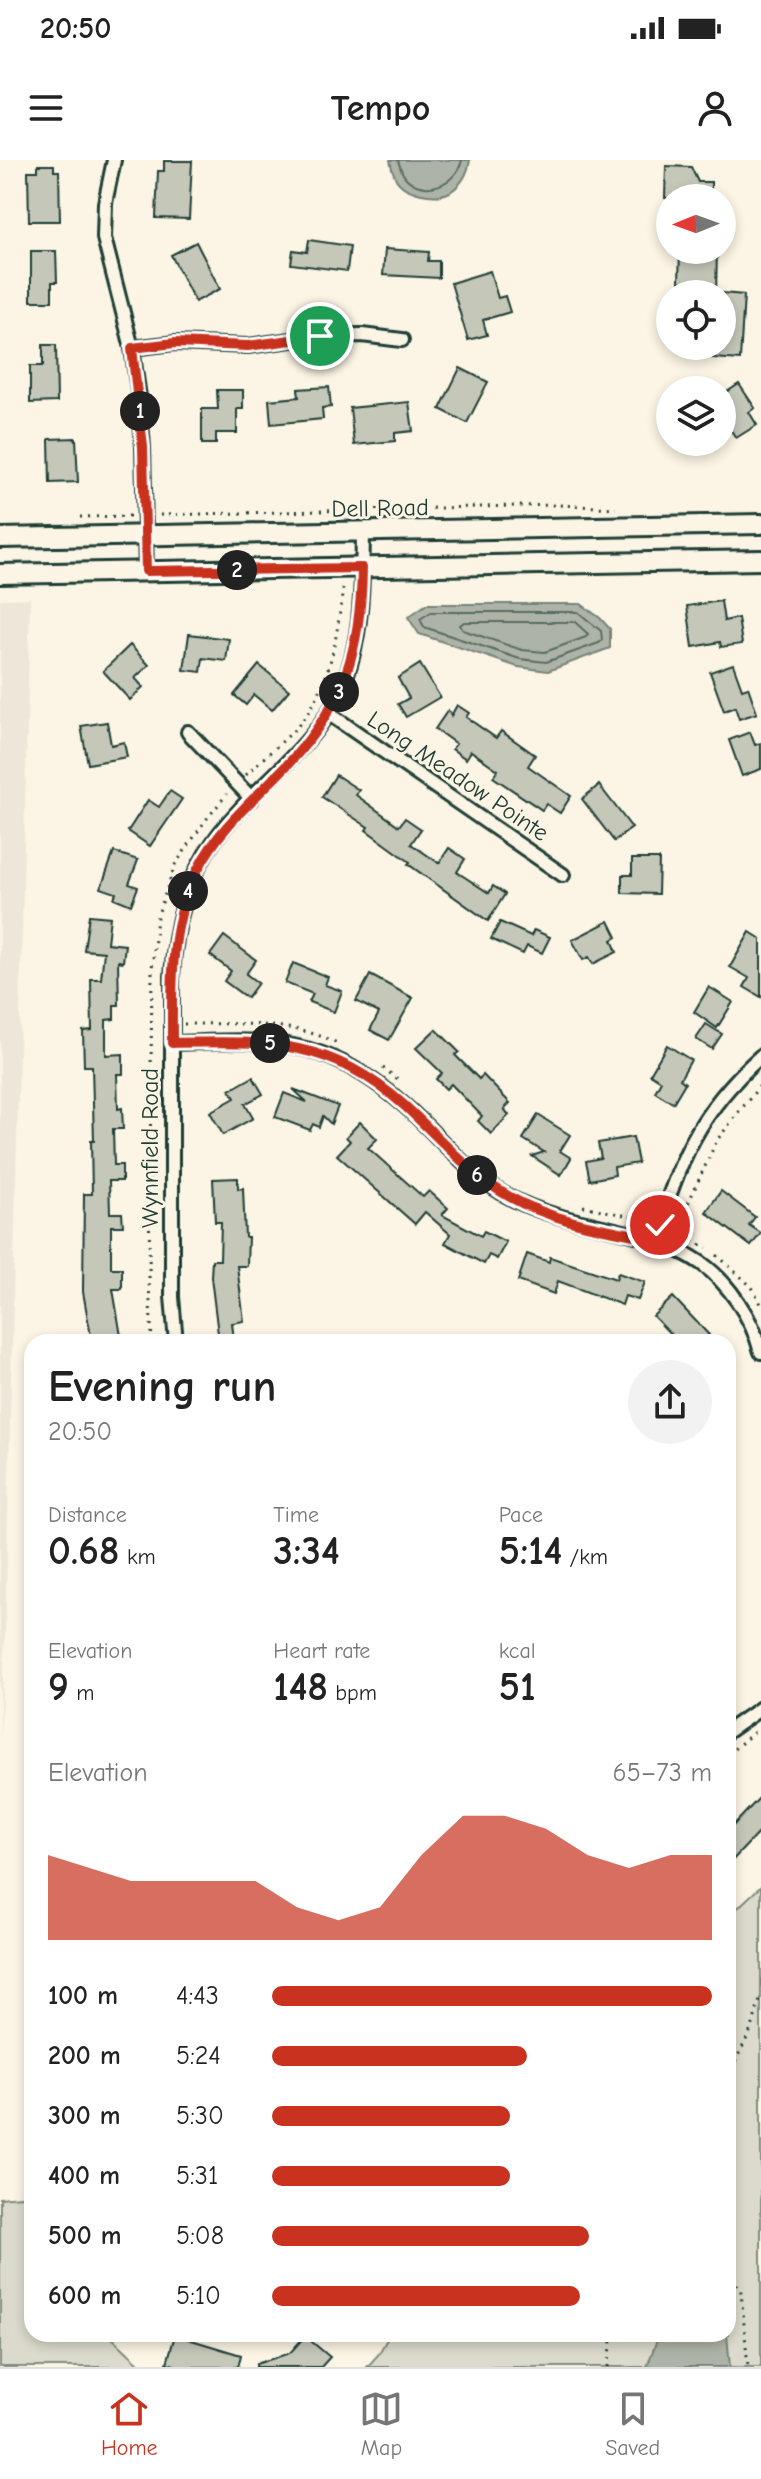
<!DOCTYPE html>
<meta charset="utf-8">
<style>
:root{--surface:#fff;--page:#f2f2f2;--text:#222;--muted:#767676;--line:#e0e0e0;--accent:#c8321e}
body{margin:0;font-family:"Comic Neue",sans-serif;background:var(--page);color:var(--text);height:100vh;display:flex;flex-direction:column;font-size:30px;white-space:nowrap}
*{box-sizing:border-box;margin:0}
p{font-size:26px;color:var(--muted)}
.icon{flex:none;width:44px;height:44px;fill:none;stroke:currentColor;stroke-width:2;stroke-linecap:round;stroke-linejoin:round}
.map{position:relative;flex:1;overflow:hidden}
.drawer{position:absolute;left:24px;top:1174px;width:712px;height:1008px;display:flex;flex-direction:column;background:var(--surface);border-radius:24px;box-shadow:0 4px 12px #0003}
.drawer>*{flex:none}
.needle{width:52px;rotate:269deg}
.controls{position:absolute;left:656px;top:24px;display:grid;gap:16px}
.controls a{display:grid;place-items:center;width:80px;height:80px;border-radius:50%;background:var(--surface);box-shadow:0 4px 12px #0003;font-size:40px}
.pin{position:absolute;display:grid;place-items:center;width:68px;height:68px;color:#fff;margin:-34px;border:4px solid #fff;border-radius:50%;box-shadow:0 2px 8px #0007}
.km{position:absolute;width:40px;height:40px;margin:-20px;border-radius:50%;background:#222;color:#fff;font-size:22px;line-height:40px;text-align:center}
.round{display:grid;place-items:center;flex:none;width:84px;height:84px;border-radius:42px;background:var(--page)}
.overview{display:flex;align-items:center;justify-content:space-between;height:136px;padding:0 24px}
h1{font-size:44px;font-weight:800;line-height:60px}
.stats{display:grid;grid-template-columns:repeat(3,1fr);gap:12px;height:136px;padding:8px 24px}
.stats div{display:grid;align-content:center}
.stats b{font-size:40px;font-weight:800}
.stats small{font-size:22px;font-weight:400}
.stats p{font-size:22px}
.chart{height:224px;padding:16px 24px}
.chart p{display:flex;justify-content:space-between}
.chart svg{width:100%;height:144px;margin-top:8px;fill:var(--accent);opacity:.7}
ul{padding:0 24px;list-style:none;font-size:26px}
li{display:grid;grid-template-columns:128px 96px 1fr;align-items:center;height:60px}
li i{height:20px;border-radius:10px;background:var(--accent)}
.status{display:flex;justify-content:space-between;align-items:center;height:56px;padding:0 40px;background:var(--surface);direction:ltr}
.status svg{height:22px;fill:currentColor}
header{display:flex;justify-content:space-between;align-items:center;height:104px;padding:0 24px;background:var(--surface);font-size:36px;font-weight:800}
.tab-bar{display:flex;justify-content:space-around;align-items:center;height:112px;border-top:2px solid var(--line);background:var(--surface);font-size:22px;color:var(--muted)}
.tab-bar a{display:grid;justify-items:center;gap:4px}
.tab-bar .active{color:var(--accent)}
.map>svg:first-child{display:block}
.built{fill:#ece7d8}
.green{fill:#dcdacc;stroke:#7e8c80;stroke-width:2}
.water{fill:#aeb3a7;stroke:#758479;stroke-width:2}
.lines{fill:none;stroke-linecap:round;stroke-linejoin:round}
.shore{stroke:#586c62;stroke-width:2}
.building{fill:#c5c7b9;stroke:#1f3d34;stroke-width:2}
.street-casing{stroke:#1f3d34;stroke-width:18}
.secondary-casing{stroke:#1f3d34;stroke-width:24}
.path{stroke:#1f3d34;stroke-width:3;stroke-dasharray:2 6;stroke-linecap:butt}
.street{stroke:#fcf5e5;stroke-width:12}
.secondary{stroke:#fcf5e5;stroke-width:18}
.route-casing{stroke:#fff;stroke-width:16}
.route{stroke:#c8321e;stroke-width:10}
.labels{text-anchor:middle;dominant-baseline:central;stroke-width:6;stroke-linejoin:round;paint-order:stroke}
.street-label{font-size:24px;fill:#1f3d34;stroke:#fcf5e5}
</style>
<div class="status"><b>20:50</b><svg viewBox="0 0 49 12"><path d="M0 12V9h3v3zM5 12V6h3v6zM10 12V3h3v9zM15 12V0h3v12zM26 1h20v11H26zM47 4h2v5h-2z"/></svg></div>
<header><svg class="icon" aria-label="menu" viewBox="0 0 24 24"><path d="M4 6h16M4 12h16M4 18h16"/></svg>Tempo<svg class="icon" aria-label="person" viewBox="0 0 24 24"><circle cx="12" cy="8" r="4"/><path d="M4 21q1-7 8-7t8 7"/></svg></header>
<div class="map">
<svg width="761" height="2207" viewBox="0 0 761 2207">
<rect width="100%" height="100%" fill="#fcf5e5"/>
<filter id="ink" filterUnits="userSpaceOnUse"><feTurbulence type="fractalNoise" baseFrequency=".0125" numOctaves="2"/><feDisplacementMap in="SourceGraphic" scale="16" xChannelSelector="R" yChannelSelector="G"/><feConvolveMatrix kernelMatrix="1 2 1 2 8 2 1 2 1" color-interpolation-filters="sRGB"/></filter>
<g filter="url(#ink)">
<polygon class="built" points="30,438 5,1476 0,1579 0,439"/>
<g class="green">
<polygon points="761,1726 761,2207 367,2207 378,2195 390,2174 728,2174 728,1757"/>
<polygon points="32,2035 32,2174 108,2174 143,2207 0,2207 0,2038"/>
</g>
<g class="water">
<path d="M390,0H470C468,13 461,25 450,32C435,40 404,33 396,19C393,13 391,6 390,0Z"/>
<polygon points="427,444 581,444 600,458 610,469 610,488 548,511 518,507 419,474 408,457"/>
<polygon points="659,2174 727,2174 730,2207 647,2207"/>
</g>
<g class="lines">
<g class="shore">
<path d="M398,0C400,6 401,13 406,18C425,37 457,24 462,0"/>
<polygon points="431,452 578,452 601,471 602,480 599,483 546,502 520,499 424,467 420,459"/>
<polygon points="464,462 575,462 588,474 586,477 545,492 522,490 463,470 460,465"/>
</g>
</g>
<g class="building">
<polygon points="164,1 192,1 189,59 156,58 158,11 164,11"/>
<polygon points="38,5 54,5 54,11 59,11 60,61 29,61 28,11 38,11"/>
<polygon points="666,6 691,7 698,22 711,22 711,38 665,38"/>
<polygon points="309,80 350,86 347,111 291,104 293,90 307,92"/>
<polygon points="196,82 220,129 195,142 171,95"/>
<polygon points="385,89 429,92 428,101 439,101 439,118 383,115"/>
<polygon points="680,90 717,90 716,134 693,134 694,123 679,122"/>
<polygon points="31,91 56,91 57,122 52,122 52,141 31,141"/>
<polygon points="490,111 498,138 505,136 510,152 483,160 487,175 468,180 451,123"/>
<polygon points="722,133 744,135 740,200 687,196 687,186 722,186"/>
<polygon points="43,185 56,185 57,242 30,243 30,206 43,206"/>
<polygon points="460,208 488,222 467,263 440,249"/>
<polygon points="739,224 755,248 749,252 757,265 736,278 722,257 722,248 730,243 724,234"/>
<polygon points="329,227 331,247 322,248 323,259 271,264 269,240 299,237 298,229"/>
<polygon points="217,230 243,230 243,249 237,249 237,273 216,273 216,284 202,284 202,249 218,249"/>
<polygon points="409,242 413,271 395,273 395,281 354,285 350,248"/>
<polygon points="76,278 78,322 50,323 49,279"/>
<polygon points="721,441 724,461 738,458 742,484 721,487 720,482 693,487 687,446"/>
<polygon points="189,474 229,479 226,501 203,498 201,512 184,510"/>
<polygon points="130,485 149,505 135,518 143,527 130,540 103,511"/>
<polygon points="420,504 440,537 406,557 398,544 409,538 398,518"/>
<polygon points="733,504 742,529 748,527 757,553 739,559 735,547 724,551 710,512"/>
<polygon points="259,505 289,530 272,550 254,535 246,545 234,535"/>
<polygon points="457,545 469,553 466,557 496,578 501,571 535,595 528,606 571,636 560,653 546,644 542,650 493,617 498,610 471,591 466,599 452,589 456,584 435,569 448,550 451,556"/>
<polygon points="107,562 111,585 124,582 127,597 88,604 81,566"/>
<polygon points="750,572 755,585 761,583 761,609 742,616 729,580"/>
<polygon points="336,615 359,630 356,635 399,666 405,658 421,669 411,684 439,703 449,688 465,699 457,712 489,733 493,726 505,734 488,761 408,704 410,702 366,670 368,667 322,637"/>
<polygon points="599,625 632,668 614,681 582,639"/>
<polygon points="170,631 182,639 150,686 128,671 148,640 159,647"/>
<polygon points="114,692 138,700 129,724 138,727 131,745 114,738 116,733 101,728"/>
<polygon points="632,699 659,699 658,734 622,733 622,715 632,715"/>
<polygon points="89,755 110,757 107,783 125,785 123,802 118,801 119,845 114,845 114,859 106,860 106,895 123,894 123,914 117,914 118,949 122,948 123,969 113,969 114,1005 122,1005 122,1021 109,1021 110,1053 122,1053 123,1066 111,1066 111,1108 122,1108 122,1129 113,1129 122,1182 92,1182 83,1132 84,1034 92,1034 91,981 94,981 92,906 84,906 83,871 92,870 91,819 101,819 104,792 84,790"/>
<polygon points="609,761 617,777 612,780 617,792 593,804 589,797 583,800 572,780"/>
<polygon points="500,762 531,776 534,770 550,777 542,793 527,786 523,794 491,779"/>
<polygon points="750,772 761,779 761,837 744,827 749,818 730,807"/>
<polygon points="224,776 256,800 246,814 258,823 247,838 224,821 231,811 210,795"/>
<polygon points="293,803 328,817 325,825 342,831 334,852 309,842 313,834 285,823"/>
<polygon points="370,815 413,838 389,880 370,870 379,853 356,841"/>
<polygon points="709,827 733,842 717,868 694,852"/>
<polygon points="706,864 722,874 712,889 696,879"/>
<polygon points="436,869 459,892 455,895 479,919 483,915 510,943 504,949 509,955 491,974 478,961 482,956 451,924 446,929 436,919 442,913 416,888"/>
<polygon points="667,885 691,900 680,919 685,923 673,943 655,932 661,921 650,914"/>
<polygon points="253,917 263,934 245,944 253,958 223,975 210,952 235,938 230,930"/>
<polygon points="293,929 338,946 331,964 323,956 319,967 313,964 310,970 275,957 284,933 307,942"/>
<polygon points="538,955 570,975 560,991 571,998 561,1015 532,996 544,992 523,979"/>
<polygon points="360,962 377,979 368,988 423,1037 429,1031 448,1048 442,1055 481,1076 484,1071 506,1082 497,1099 489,1095 484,1104 445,1083 450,1074 425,1052 415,1064 337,995 350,981 346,977"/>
<polygon points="633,977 638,1003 614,1007 615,1015 590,1020 586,1001 601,998 598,983"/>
<polygon points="238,1018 238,1029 243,1028 245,1077 248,1077 247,1106 237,1106 244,1161 232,1163 234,1180 219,1182 211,1117 212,1100 220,1100 221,1062 215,1062 213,1019"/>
<polygon points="721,1031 755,1057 749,1065 761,1073 751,1086 706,1052"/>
<polygon points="527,1094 549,1102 550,1097 616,1119 618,1113 645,1122 638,1140 625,1136 622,1145 558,1121 554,1134 518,1121"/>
<polygon points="673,1137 709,1175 701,1182 694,1182 688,1176 678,1182 653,1156"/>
<polygon points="761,1636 761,1670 728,1705 728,1671"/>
<polygon points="175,2175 241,2195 238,2207 181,2207 167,2203"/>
<polygon points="305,2176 330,2197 321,2207 256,2207 256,2204 290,2193"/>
</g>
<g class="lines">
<g class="street-casing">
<g id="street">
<polyline points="114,0 105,43 104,78 132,188 139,237 143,287 146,411"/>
<polyline points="132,188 175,183 248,186 320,176 362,175 402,180"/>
<polyline points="328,553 563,715"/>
<polyline points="188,572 252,639"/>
<path d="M172,883C221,882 275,876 322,894C352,905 379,923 404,945C440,976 469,1017 513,1039C574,1070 645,1065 701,1103C729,1123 752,1158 761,1192"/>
<path d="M655,1079C680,1000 697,953 761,896"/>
<path d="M176,1182L172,1137V816C175,766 186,719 216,678C253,628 306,595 336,540C363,488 362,429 363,372"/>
<polyline points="728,1571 761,1548"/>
</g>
</g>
<g class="secondary-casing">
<g id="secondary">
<polyline points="0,378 761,364"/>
<polyline points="0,414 761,400"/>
</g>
</g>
<g class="path">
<polyline points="160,355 558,345 616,348"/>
<polyline points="80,357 132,356"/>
<path d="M246,615C262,598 281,584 296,568C331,529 337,476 343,427"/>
<path d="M184,864C237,864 293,860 341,885"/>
<polyline points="383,908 399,920"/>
<polyline points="583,1046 646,1060"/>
<polyline points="675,1072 717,980 761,924"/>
<polyline points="686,1076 707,1088"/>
<polyline points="717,1095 752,1127 761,1144"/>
<polyline points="152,1182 149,1123 152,809 157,757 175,705 205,661 227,634"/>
<polyline points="728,1594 758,1569"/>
<polyline points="728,1916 752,1868 761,1836"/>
<polyline points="728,2110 741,2132 748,2207"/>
<polyline points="608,2207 613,2174"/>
</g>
<use href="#street" class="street"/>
<use href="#secondary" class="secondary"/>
</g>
</g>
<g class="lines" filter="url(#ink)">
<g class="route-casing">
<path id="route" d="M320,176L248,186L175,183L132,188L143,287L146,411L362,408C361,488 345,543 289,603C257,637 220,666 198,709C169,764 172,822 172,883C267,881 329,878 405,946C439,977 469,1014 510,1037C554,1062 606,1069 655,1079L660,1065"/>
</g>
<use href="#route" class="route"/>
</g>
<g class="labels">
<g class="street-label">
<text transform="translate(380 348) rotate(-1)">Dell Road</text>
<text transform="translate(458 616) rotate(34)">Long Meadow Pointe</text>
<text transform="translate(150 988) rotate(-90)">Wynnfield Road</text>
</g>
</g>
</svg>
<div class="controls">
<a><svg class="needle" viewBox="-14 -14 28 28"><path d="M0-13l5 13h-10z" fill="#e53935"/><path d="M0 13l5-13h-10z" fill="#767676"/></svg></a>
<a><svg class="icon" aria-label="locate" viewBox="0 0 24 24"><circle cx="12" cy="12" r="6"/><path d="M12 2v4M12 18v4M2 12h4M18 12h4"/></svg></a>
<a><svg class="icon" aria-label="layers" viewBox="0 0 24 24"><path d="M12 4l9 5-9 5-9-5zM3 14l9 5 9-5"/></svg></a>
</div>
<div class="pin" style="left:320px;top:176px;background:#1e9e55"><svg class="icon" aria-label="arrive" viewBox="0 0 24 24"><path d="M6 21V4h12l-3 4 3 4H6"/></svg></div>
<div class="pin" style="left:660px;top:1065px;background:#d93025"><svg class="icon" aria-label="check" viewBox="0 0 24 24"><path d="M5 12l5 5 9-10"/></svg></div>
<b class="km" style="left:140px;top:251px">1</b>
<b class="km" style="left:237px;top:410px">2</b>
<b class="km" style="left:339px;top:532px">3</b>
<b class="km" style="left:188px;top:731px">4</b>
<b class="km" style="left:270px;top:883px">5</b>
<b class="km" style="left:477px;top:1015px">6</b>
<section class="drawer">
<div class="overview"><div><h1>Evening run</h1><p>20:50</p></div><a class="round"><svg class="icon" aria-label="share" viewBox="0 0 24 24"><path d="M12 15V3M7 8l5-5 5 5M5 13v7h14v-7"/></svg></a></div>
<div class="stats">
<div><p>Distance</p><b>0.68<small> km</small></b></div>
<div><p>Time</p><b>3:34</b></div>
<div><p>Pace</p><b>5:14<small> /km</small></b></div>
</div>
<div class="stats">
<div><p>Elevation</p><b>9<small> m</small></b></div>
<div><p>Heart rate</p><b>148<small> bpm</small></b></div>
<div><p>kcal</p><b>51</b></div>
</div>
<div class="chart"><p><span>Elevation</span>65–73 m</p>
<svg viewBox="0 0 160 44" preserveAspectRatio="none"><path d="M0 44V18L10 22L20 26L30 26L40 26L50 26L60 34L70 38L80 34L90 18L100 6L110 6L120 10L130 18L140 22L150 18L160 18V44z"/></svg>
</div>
<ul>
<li><b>100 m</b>4:43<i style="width:100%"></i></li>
<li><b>200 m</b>5:24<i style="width:58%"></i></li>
<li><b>300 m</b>5:30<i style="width:54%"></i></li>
<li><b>400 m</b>5:31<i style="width:54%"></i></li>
<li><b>500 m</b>5:08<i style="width:72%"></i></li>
<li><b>600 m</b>5:10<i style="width:70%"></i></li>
</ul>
</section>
</div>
<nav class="tab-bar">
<a class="active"><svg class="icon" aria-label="home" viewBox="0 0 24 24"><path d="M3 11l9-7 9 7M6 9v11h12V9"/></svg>Home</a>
<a><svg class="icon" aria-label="map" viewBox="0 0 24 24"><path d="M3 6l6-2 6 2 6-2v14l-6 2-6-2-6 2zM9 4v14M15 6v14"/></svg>Map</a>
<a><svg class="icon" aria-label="saved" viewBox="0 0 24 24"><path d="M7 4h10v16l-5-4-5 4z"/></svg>Saved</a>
</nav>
